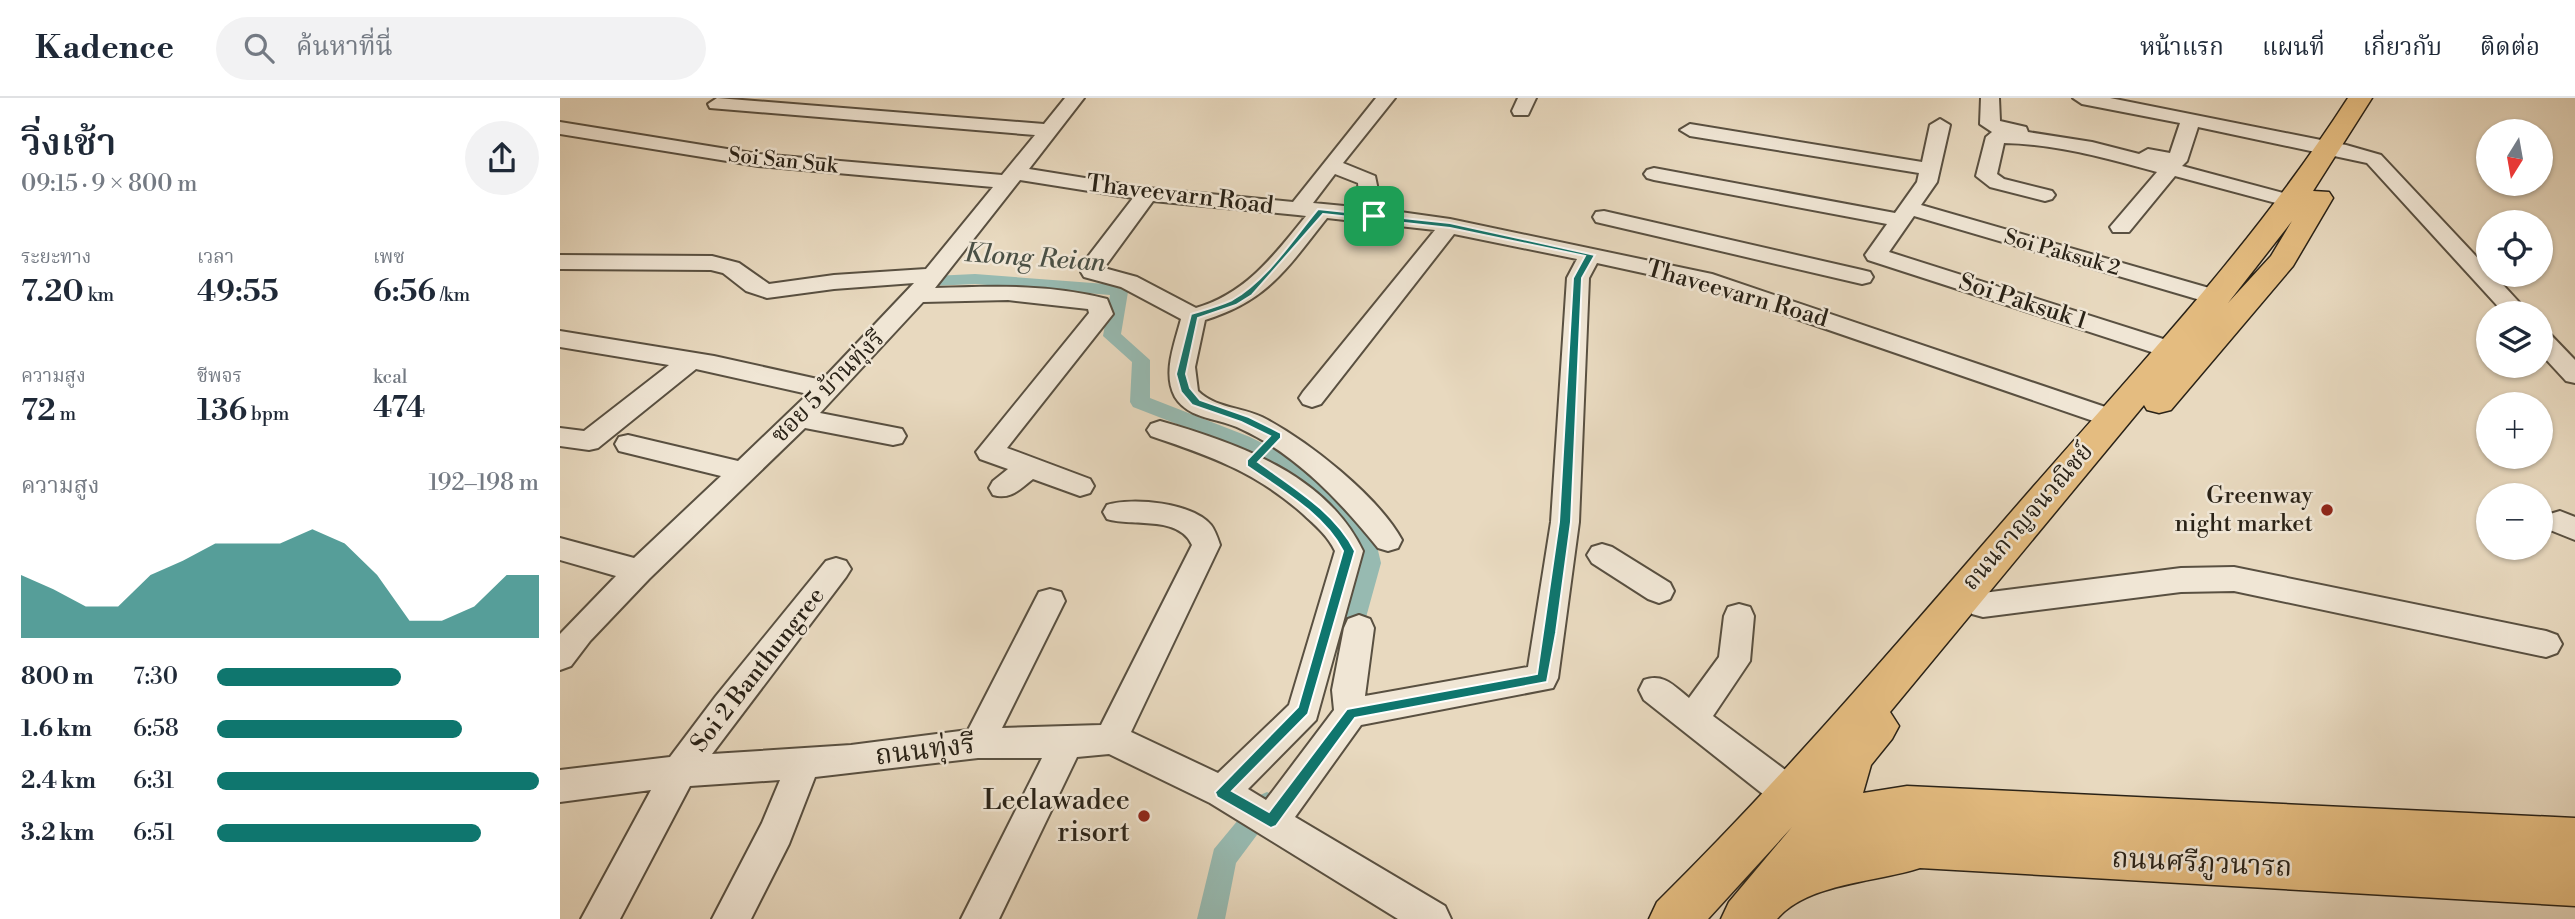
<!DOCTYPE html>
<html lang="th">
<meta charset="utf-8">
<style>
:root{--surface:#fff;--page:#f2f2f3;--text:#1f2937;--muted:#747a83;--line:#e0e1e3;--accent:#0f766e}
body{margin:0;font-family:"Libre Bodoni","Noto Serif Thai",serif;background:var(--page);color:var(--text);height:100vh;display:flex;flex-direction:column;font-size:26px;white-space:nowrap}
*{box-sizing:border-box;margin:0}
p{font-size:23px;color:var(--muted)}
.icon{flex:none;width:38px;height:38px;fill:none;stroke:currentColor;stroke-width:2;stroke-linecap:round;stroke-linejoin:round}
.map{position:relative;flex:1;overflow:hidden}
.panel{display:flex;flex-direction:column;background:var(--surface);width:560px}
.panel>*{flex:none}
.needle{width:46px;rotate:191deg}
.buttons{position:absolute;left:1916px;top:21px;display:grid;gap:14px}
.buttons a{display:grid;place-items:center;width:77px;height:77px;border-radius:50%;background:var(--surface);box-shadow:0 2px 5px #0004;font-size:35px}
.pin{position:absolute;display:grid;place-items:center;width:60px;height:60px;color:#fff;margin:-30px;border-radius:14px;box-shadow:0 4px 10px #0006}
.round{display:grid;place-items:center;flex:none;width:74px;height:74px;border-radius:37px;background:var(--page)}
.overview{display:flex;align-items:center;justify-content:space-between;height:119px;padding:0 21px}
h1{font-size:38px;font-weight:600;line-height:52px}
.stats{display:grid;grid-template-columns:repeat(3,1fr);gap:10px;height:119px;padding:7px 21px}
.stats div{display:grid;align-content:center}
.stats b{font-size:30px;font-weight:600}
.stats small{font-size:19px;font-weight:400}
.stats p{font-size:19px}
.chart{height:196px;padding:14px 21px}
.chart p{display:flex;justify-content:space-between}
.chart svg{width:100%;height:126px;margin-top:7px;fill:var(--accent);opacity:.7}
ul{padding:0 21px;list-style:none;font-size:23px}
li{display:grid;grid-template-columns:112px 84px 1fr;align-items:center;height:52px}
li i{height:18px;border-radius:9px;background:var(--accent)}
header{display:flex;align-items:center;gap:42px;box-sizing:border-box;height:98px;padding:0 35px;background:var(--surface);border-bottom:2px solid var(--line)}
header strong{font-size:33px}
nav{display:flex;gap:38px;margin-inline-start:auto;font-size:24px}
.search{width:490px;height:63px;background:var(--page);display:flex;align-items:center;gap:18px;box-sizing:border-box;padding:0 24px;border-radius:38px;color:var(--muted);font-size:26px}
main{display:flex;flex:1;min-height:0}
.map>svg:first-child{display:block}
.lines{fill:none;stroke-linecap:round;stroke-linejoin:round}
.canal{fill:#97bab1;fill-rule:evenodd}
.minor-casing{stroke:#595041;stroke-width:4}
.major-casing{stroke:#292217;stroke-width:3}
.minor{fill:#f0e6d5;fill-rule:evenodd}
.major{fill:#e4bc80;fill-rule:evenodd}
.route{fill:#0f766e;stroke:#fff;stroke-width:2;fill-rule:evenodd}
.poi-dot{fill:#8f2418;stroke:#f0e6d5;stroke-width:2.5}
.labels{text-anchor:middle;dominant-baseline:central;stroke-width:5;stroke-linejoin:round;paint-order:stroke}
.far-street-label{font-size:21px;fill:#292217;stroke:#f0e6d5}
.street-label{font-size:24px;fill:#292217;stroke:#f0e6d5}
.poi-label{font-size:24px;fill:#292217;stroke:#f0e6d5;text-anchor:end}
.water-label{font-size:26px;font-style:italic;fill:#4a5045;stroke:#f0e6d5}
.near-street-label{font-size:28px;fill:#292217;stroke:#f0e6d5}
.near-poi-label{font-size:28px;fill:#292217;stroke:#f0e6d5;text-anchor:end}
</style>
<header>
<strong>Kadence</strong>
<div class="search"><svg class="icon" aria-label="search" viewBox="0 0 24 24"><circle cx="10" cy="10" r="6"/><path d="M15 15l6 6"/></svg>ค้นหาที่นี่</div>
<nav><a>หน้าแรก</a><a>แผนที่</a><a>เกี่ยวกับ</a><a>ติดต่อ</a></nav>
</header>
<main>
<section class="panel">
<div class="overview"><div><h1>วิ่งเช้า</h1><p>09:15 · 9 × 800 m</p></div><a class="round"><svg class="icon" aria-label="share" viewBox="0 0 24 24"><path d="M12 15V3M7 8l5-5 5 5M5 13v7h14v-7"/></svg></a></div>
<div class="stats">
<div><p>ระยะทาง</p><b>7.20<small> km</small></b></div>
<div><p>เวลา</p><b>49:55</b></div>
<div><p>เพซ</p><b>6:56<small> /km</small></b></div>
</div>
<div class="stats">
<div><p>ความสูง</p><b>72<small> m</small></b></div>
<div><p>ชีพจร</p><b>136<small> bpm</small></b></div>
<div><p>kcal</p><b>474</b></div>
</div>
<div class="chart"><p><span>ความสูง</span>192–198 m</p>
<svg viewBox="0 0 160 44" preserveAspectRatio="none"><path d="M0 44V22L10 27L20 33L30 33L40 22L50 17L60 11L70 11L80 11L90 6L100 11L110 22L120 38L130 38L140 33L150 22L160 22V44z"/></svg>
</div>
<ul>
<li><b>800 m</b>7:30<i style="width:57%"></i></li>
<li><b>1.6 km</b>6:58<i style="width:76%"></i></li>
<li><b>2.4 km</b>6:31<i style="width:100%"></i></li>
<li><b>3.2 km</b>6:51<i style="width:82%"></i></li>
</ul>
</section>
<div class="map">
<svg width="2015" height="821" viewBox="0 0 2015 821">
<rect width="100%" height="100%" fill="#e8d9bf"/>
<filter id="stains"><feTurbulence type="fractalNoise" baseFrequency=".00286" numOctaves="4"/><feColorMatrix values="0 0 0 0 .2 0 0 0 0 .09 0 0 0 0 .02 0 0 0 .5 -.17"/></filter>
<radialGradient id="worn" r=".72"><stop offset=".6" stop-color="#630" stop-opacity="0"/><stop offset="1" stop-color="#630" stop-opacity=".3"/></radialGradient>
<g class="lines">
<g class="canal">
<polygon points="415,176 546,186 565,190 568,194 561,236 590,262 590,300 690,339 726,357 814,436 821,465 797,552 789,555 781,552 777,545 786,506 799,465 796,445 712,367 676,349 573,309 570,304 572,264 543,238 550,197 415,186 352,189 343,184 352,179"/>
<polygon points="707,694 716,698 720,706 676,765 665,821 637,821 654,751 698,698"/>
</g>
<g class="minor-casing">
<g id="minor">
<path d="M157,0L484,26L505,0H524L469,71L587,90L733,104L816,0H835L783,65L815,78L819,97L827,107L826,112L890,121L1152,176L1563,315L1567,321L1563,327L1554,330L1545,327L1138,187L1037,165L1029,180L1019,424L998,580L993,590L801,627L735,719L885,808L891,821H838L650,705L549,656L517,659L439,821H401L482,660H418L255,679L229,746L191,821H152L202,725L220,682L130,688L60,821H21L91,692L0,704V672L110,659L156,598L266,463L276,460L286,463L291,471L286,479L152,656L291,647L408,632L479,494L490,491L501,494L505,503L442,630L541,627L632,447C619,417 572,429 547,421L543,414L547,407C573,399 633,405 651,427C655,432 658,441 660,447L571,634L658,675L729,607L775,453C768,438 755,427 743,416C696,374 650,358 591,338L587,332L591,326L600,323C677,345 766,376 803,453L756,622L688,691L706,702L774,612L772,592L784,530L788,521L799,517L810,521L814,530L805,598L968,569L991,424L1007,180L1017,161L894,136L761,306L752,309L743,306L739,300L743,294L875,132L767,120C727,170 709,202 645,222L635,269L638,293C655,310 681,309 702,319C747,342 818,398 842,442L838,450L828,453L818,450C781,404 736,356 681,331C660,320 629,322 615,299C602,275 615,245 621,221L561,189L524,179L521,174L523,165L573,100L460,82L375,190C433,188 491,186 547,201L553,216L549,221L447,350L530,381L534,388L530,395L520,398L473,381C460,391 451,402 433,397L429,390L433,383L448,371L420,361L416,354L529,215L528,211L448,202L363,204L260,315L342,331L346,338L342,345L333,347L245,330L89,481L30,543L11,568L0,572V536L56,478L0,462V440L74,460L161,378L59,353L55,346L59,339L68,337L178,363L248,296L136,271L38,350L29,352L0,348V330L24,333L109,267L0,249V233L154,258L262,282L354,185L274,191L207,200L186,193L163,175L151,172L0,171V157L152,158L179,165L209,186L274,177L366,171L433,89L198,68L0,36V24L198,56L442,77L475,37L150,10L148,6ZM775,76L798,85L799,97L805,110L753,105ZM593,103L738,117L746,118C714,157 687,195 636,210L577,179L544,170Z"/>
<polygon points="958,0 976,0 968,17 954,17 952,13"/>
<path d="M1421,0H1439L1440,23L1466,29L1468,34L1532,44L1579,56L1588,51L1610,55L1620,25L1522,6L1513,0H1550L1786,47L1821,57L1928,171V177H1934L1969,215H1944L1807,65L1638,29L1627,63L1622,68L1738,99L1742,103L1738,107L1731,109L1615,78L1569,134H1553L1550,129L1597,74C1546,60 1497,46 1444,45L1437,76L1444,81L1492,93L1495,97L1492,101L1485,103L1430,89L1416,78L1426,39L1432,34L1420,26Z"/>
<polygon points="1380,21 1390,27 1377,84 1361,107 1663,194 1667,199 1663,204 1647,204 1354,118 1329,154 1619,246 1622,252 1619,258 1610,260 1308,162 1305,157 1327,126 1094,82 1087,80 1084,76 1087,72 1094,70 1335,115 1357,84 1359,75 1130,38 1120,32 1130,26 1362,64 1370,27"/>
<polygon points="1044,113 1302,172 1310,174 1313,179 1310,184 1302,186 1036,124 1033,119 1036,114"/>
<polygon points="1981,233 1990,236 2015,262 2015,285 2006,283 1981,256"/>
<polygon points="2000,413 2015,419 2015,442 1990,432 1986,424 1990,416"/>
<polygon points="1042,446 1052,449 1110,485 1114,493 1110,501 1099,505 1088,501 1032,465 1027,457 1032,449"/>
<polygon points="1674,469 1986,533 1997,537 2002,546 1997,555 1986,559 1674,493 1621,494 1423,519 1412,516 1408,507 1412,498 1423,495 1621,470"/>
<path d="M1179,506L1190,509L1194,518L1190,563L1153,618L1255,694L1260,705L1255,716L1243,721L1218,708L1084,602L1079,592L1084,582C1104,575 1114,588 1129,600L1159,559L1164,518L1168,509Z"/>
</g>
</g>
<g class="major-casing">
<path id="major" d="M1788,0H1812L1753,93L1769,94L1773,100L1733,168L1611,312L1599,315L1587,312L1584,307L1330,614L1339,628L1332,641L1311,667L1303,695L1347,688L2015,720V808L1360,770C1318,784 1247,785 1217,821H1161L1169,804L1232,729L1148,821H1089L1097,804C1230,673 1350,530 1473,389C1583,263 1697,142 1788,0ZM1732,123L1711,158L1668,205Z"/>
</g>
<use href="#minor" class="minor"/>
<use href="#major" class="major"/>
</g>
<path class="route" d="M758,111L890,125L1035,157L1022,180L1011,424L996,535L987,584L795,620L716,728L711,730L657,699L655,694L738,609L783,453C764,416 720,391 687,368V362L710,338L681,324L632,307L621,294L616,276L631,216C644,212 659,208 672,202C707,182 732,142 758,111ZM763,116L890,130L1025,158L1013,180L999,424L977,576L787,611L709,714L672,693L748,616L795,453C775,414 734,390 698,364L721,340V335L689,319L640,302L630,290L626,276L638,220L676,207L692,197Z"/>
<g class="poi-dot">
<circle cx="1767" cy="412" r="7"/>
<circle cx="584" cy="718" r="7"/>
</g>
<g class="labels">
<g class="far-street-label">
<text transform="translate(223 63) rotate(6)">Soi San Suk</text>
<text transform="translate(1502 155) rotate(16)">Soi Paksuk 2</text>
</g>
<g class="street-label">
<text transform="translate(620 97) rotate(7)">Thaveevarn Road</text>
<text transform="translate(1177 196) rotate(16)">Thaveevarn Road</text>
<text transform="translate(1463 204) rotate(18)">Soi Paksuk 1</text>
<text transform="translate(268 289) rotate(-45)">ซอย 5 บ้านทุ่งรี</text>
<text transform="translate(1468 419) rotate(-49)">ถนนกาญจนวณิชย์</text>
<text transform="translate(198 572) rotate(-52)">Soi 2 Banthungree</text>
</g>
<g class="poi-label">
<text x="1753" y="398">Greenway<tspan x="1753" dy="28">night market</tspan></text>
</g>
<g class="water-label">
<text transform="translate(475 160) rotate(4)">Klong Reian</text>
</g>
<g class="near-street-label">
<text transform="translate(365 652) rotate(-7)">ถนนทุ่งรี</text>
<text transform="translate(1642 765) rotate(3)">ถนนศรีภูวนารถ</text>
</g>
<g class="near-poi-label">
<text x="570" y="702">Leelawadee<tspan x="570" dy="32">risort</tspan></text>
</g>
</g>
<rect width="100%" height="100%" filter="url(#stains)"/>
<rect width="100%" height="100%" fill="url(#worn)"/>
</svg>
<div class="buttons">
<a><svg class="needle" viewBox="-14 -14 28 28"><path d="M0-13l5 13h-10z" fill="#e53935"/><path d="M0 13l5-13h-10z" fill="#747a83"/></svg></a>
<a><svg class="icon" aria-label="locate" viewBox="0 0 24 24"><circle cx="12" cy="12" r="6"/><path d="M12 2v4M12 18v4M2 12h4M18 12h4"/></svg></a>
<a><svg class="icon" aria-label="layers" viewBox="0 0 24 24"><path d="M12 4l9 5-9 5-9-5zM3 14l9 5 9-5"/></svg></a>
<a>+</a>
<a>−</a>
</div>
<div class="pin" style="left:814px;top:118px;background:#1e9e55"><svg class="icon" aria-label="arrive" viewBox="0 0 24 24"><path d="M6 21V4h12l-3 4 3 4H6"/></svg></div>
</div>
</main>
